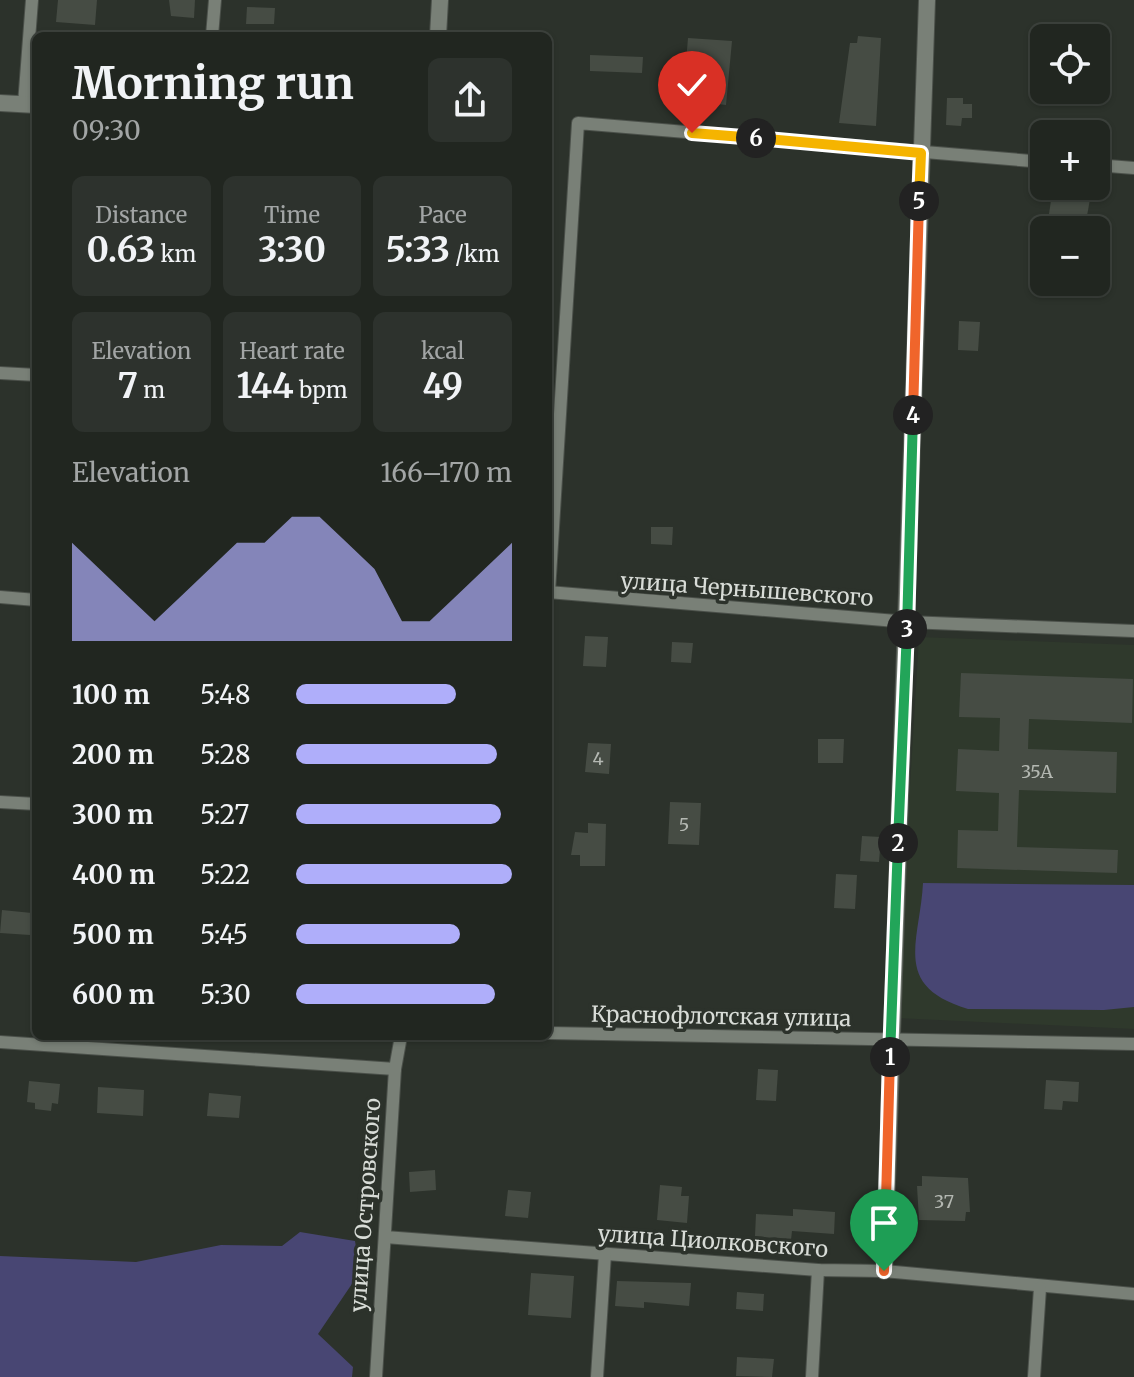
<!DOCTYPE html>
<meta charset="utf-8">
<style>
:root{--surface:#212620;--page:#2d322d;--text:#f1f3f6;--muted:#a2a5a5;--line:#3e433e;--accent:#afaefa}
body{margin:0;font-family:Merriweather,serif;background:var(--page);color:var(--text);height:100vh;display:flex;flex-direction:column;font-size:30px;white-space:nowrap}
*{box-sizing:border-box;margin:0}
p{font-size:26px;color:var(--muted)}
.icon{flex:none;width:44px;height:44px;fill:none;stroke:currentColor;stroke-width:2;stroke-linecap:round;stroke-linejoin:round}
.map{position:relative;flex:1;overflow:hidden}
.drawer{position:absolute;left:32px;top:32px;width:520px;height:1008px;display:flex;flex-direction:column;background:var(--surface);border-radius:12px;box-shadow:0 2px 6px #0004,0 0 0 2px var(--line)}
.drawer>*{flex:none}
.controls{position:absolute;left:1030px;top:24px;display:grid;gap:16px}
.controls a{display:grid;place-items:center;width:80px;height:80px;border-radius:12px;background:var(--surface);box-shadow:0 2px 6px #0004,0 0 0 2px var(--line);font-size:40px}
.pin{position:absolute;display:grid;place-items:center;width:68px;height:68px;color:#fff;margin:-82px -34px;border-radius:50% 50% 50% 0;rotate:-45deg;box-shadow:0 0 8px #0007}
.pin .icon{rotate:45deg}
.km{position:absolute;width:40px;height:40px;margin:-20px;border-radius:50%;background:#222;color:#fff;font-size:22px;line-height:40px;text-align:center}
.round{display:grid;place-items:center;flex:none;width:84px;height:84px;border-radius:12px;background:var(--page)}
.overview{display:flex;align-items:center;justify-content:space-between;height:136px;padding:0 40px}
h1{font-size:44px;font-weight:700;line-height:60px}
.figures{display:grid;grid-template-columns:repeat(3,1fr);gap:12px;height:136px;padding:8px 40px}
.figures div{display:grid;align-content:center;border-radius:12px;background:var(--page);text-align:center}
.figures b{font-size:34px;font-weight:700}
.figures small{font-size:22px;font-weight:400}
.figures p{font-size:22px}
.chart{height:224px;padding:16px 40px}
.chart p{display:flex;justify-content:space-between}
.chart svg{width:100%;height:144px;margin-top:8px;fill:var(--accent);opacity:.7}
ul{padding:0 40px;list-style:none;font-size:26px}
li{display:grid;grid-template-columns:128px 96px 1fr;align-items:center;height:60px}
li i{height:20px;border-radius:10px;background:var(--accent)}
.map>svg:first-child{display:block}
.built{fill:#2f392c}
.green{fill:#484673}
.building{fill:#464c44}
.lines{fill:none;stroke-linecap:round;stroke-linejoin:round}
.minor-casing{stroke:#4b504a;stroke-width:14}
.tertiary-casing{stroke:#4b504a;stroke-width:18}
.minor{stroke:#798077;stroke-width:12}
.tertiary{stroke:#798077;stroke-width:16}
.split-1-casing{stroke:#fff;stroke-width:16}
.split-2-casing{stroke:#fff;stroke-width:16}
.split-3-casing{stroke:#fff;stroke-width:16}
.split-4-casing{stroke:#fff;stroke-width:16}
.split-5-casing{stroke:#fff;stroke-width:16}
.split-6-casing{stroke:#fff;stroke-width:16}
.split-7-casing{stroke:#fff;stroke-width:16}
.split-1{stroke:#f0652b;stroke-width:10}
.split-2{stroke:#22a559;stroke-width:10}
.split-3{stroke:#22a559;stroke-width:10}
.split-4{stroke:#22a559;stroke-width:10}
.split-5{stroke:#f0652b;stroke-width:10}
.split-6{stroke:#f5b400;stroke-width:10}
.split-7{stroke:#f5b400;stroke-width:10}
.labels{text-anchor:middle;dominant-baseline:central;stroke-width:7;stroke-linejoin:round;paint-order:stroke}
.number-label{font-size:18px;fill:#b4b8b2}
.street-label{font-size:22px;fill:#d8dcd7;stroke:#2c322b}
</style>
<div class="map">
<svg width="1134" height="1377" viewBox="0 0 1134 1377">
<rect width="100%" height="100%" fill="#2c322b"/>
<polygon class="built" points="919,637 1134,645 1134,1029 896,1018"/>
<g class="green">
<path d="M923,883L1134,885V1007L1104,1010L968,1009C891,986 920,942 923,883Z"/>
<polygon points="300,1232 355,1241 360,1272 318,1334 353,1367 352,1377 0,1377 0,1256 136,1262 221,1245 282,1246"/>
</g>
<g class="building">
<polygon points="58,0 97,0 95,25 56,22"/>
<polygon points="169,0 195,0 194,18 171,16"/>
<polygon points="247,7 275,8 274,24 246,24"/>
<polygon points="858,36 881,38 876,126 839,123 850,43 857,43"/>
<polygon points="688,38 732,41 726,105 709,103 711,87 684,85"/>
<polygon points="590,55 643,57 642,73 590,71"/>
<polygon points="947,98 963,98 963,104 972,104 972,118 962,118 961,126 946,125"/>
<polygon points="1053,187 1091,194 1086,221 1049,214"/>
<polygon points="959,321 980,322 978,351 958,350"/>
<polygon points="651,527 673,527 672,545 651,544"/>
<polygon points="585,636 608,637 606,667 583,666"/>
<polygon points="672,642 693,643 691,663 671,662"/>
<polygon points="961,673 1133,679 1132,723 1029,719 1028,749 1117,752 1116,793 1019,790 1017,847 1118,850 1117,873 957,868 958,830 998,831 999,793 956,791 958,749 999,751 1000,718 959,717"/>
<polygon points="818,739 844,739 843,763 818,763"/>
<polygon points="588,743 611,744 609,774 585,772"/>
<polygon points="670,802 701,803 699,845 668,844"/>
<polygon points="588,823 606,824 605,866 580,866 580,855 571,855 575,832 588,833"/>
<polygon points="862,836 881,837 879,862 860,861"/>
<polygon points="836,874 857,875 855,909 834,908"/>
<polygon points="2,910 32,913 30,935 0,933"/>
<polygon points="758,1069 778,1070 776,1101 756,1100"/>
<polygon points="1046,1080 1079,1082 1078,1102 1063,1101 1062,1110 1044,1109"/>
<polygon points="29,1081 60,1084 58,1104 52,1103 51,1111 35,1109 35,1103 27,1102"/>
<polygon points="98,1087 144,1090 143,1116 97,1113"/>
<polygon points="209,1093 241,1096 239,1118 207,1116"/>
<polygon points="435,1170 436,1190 410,1192 409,1172"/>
<polygon points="922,1176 968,1178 970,1212 966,1212 965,1221 919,1220 917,1186 922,1186"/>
<polygon points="660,1185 682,1187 681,1196 689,1196 687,1223 657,1220"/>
<polygon points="508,1190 531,1192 528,1218 505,1216"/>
<polygon points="793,1209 835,1212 834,1234 792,1231 791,1240 755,1236 756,1214 793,1216"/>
<polygon points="531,1273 574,1276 571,1318 528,1315"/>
<polygon points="617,1281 691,1283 689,1306 644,1302 644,1308 615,1306"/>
<polygon points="737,1292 764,1294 763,1311 736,1309"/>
<polygon points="737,1357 774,1359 772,1377 736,1376"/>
</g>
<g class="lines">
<g class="minor-casing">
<g id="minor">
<polyline points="212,36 215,0"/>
<polyline points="24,104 32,0"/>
<polyline points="1096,165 1134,168"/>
<polyline points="0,373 36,375"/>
<polyline points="548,592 908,622 1134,631"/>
<polyline points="549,592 578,123 1044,162"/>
<polyline points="0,597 36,600"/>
<polyline points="0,802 36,804"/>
<polyline points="548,1033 1134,1044"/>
<polyline points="0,1042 395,1069"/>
<polyline points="385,1237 818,1270 884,1271 1134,1294"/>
<polyline points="376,1377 395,1069 401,1036"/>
<polyline points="597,1377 605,1254"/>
<polyline points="812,1377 818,1270"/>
<polyline points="1034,1377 1040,1288"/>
</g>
</g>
<g class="tertiary-casing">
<g id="tertiary">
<polyline points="438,36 440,0"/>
<polyline points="0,103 36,105"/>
<polyline points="884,1271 927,0"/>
</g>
</g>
<use href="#minor" class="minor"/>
<use href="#tertiary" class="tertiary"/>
</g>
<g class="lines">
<g class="split-1-casing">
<polyline id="split-1" points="884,1271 890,1057"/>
</g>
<g class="split-2-casing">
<polyline id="split-2" points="890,1057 898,843"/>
</g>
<g class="split-3-casing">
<polyline id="split-3" points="898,843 907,629"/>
</g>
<g class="split-4-casing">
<polyline id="split-4" points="907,629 913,415"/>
</g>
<g class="split-5-casing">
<polyline id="split-5" points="913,415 919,201"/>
</g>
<g class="split-6-casing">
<polyline id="split-6" points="756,138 921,153 919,201"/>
</g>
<g class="split-7-casing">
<polyline id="split-7" points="692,133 756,138"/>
</g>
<use href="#split-1" class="split-1"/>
<use href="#split-2" class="split-2"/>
<use href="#split-3" class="split-3"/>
<use href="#split-4" class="split-4"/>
<use href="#split-5" class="split-5"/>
<use href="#split-6" class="split-6"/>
<use href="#split-7" class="split-7"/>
</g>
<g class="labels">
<g class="number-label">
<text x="598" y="758">4</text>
<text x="1037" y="771">35А</text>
<text x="684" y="824">5</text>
<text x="944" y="1201">37</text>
</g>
<g class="street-label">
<text transform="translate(747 589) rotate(4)">улица Чернышевского</text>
<text transform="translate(721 1016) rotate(1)">Краснофлотская улица</text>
<text transform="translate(365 1205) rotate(-86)">улица Островского</text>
<text transform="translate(713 1241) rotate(4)">улица Циолковского</text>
</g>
</g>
</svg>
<div class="controls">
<a><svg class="icon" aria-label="locate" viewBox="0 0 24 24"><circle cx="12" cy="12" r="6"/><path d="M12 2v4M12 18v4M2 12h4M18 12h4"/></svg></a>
<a>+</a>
<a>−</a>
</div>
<div class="pin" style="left:884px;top:1271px;background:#1e9e55"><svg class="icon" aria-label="arrive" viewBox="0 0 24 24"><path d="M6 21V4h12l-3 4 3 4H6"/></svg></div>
<div class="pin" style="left:692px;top:133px;background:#d93025"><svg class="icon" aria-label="check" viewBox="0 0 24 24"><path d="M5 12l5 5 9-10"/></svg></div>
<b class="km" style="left:890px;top:1057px">1</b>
<b class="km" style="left:898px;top:843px">2</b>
<b class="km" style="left:907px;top:629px">3</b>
<b class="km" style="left:913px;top:415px">4</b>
<b class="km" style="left:919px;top:201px">5</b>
<b class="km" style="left:756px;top:138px">6</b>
<section class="drawer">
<div class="overview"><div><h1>Morning run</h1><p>09:30</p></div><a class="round"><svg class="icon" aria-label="share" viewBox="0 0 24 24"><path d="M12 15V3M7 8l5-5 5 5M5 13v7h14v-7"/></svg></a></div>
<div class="figures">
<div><p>Distance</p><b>0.63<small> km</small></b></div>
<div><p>Time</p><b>3:30</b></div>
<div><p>Pace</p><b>5:33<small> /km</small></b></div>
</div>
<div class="figures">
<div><p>Elevation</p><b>7<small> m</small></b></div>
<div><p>Heart rate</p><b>144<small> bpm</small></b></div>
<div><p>kcal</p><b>49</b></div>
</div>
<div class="chart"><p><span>Elevation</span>166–170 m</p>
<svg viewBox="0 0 160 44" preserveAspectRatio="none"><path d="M0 44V14L10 22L20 30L30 38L40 30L50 22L60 14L70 14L80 6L90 6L100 14L110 22L120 38L130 38L140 30L150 22L160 14V44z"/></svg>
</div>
<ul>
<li><b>100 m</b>5:48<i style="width:74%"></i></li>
<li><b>200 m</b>5:28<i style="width:93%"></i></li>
<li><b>300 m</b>5:27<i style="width:95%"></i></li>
<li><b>400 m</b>5:22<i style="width:100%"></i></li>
<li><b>500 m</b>5:45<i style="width:76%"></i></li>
<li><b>600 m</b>5:30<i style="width:92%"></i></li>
</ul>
</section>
</div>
